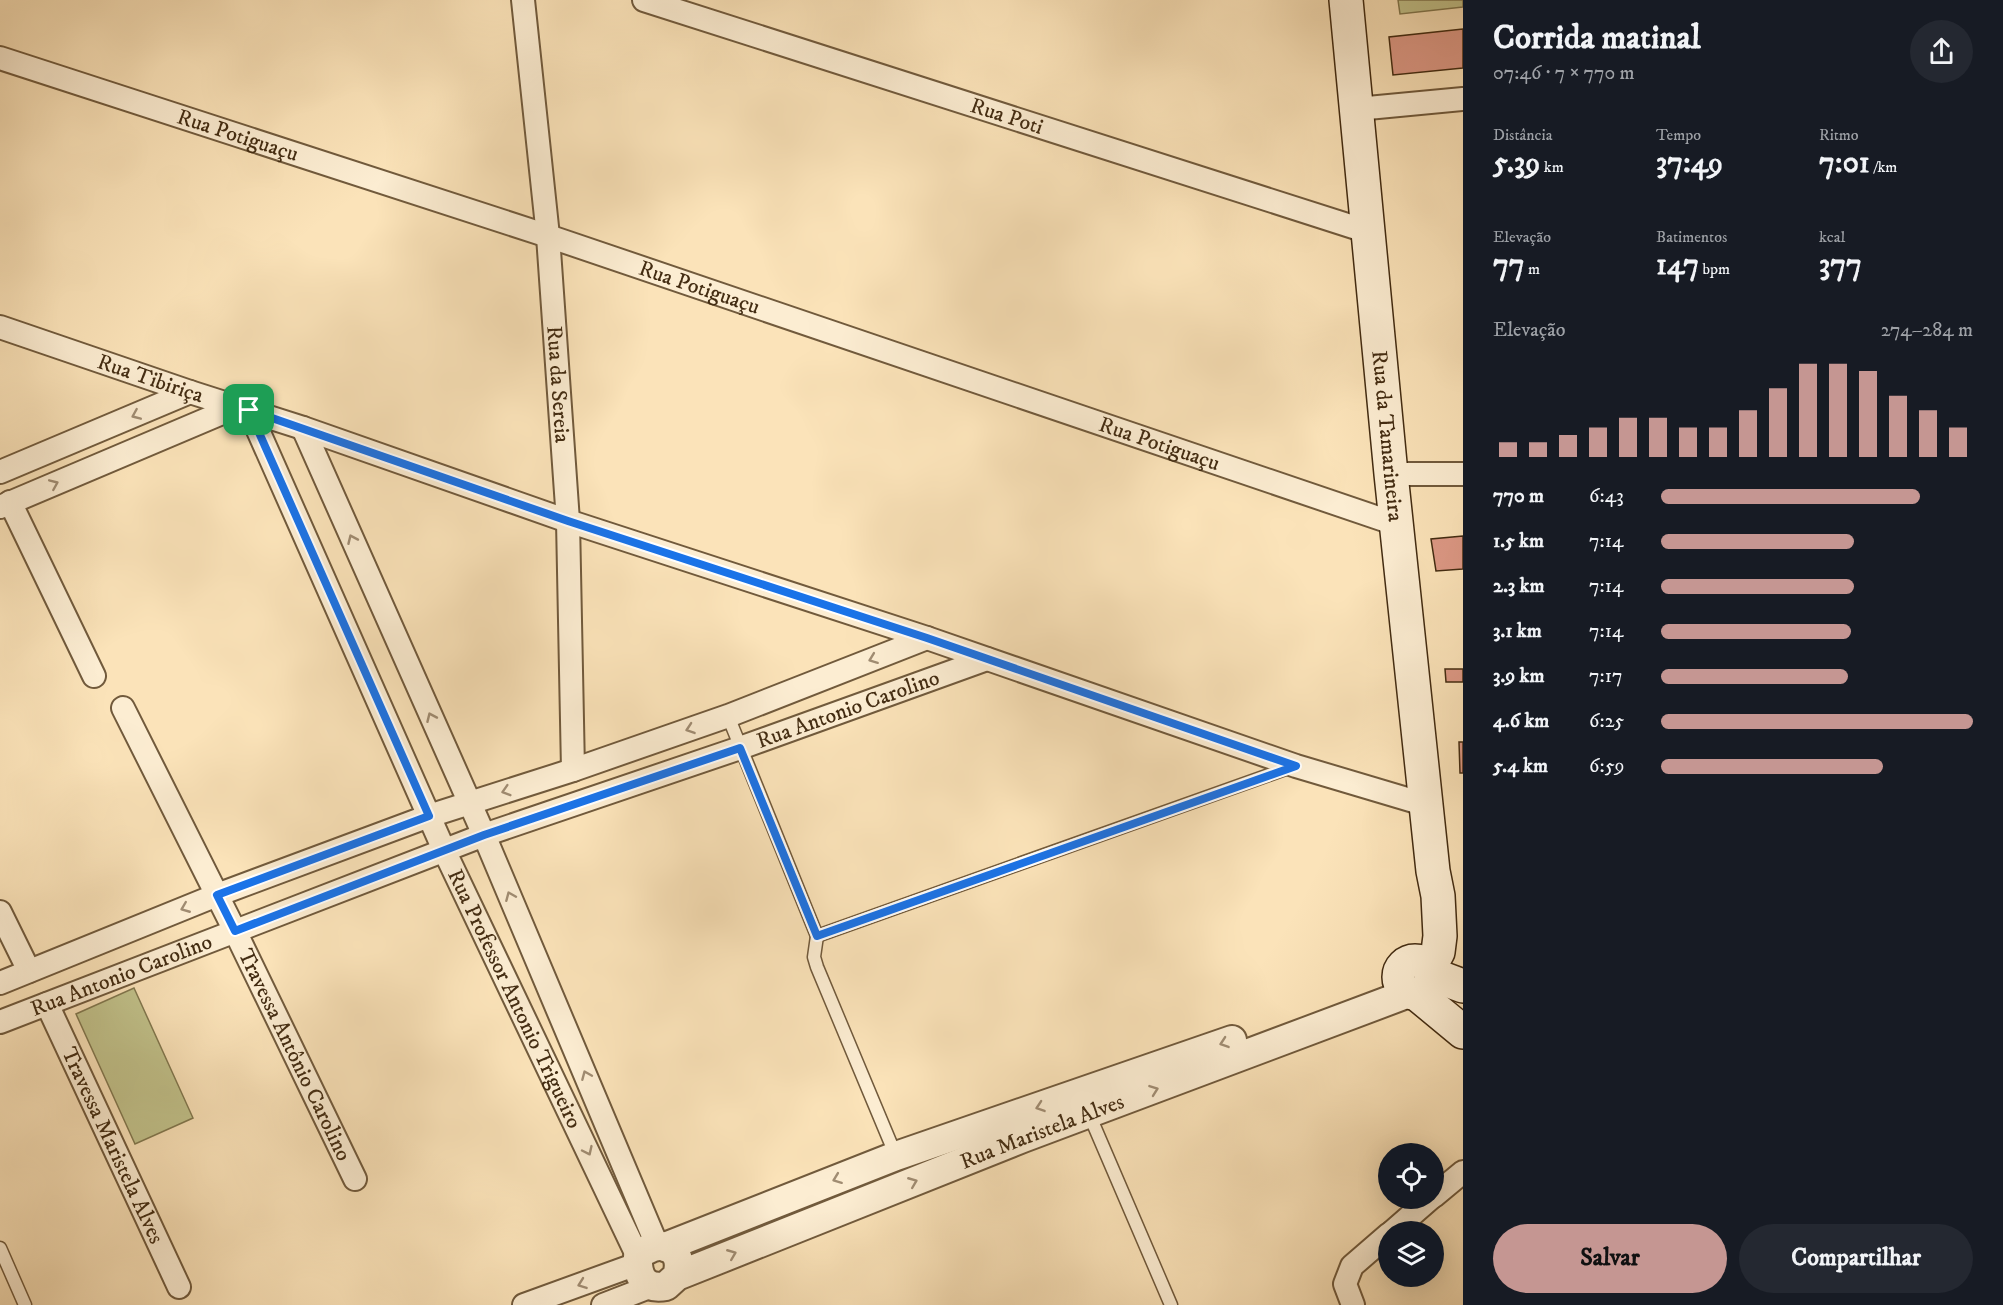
<!DOCTYPE html>
<html lang="pt">
<meta charset="utf-8">
<style>
:root{--surface:#171b24;--page:#242831;--text:#f1f3f6;--muted:#9ea1a6;--accent:#c59692}
body{margin:0;font-family:"IM FELL DW Pica",serif;background:var(--page);color:var(--text);height:100vh;display:flex;flex-direction:column;font-size:22px;white-space:nowrap}
*{box-sizing:border-box;margin:0}
p{font-size:20px;color:var(--muted)}
.icon{flex:none;width:33px;height:33px;fill:none;stroke:currentColor;stroke-width:2;stroke-linecap:round;stroke-linejoin:round}
.map{position:relative;flex:1;overflow:hidden}
.side{display:flex;flex-direction:column;background:var(--surface);width:540px}
.side>*{flex:none}
.fabs{position:absolute;left:1378px;top:1143px;display:grid;gap:12px}
.fabs a{display:grid;place-items:center;width:66px;height:66px;border-radius:50%;background:var(--surface);box-shadow:0 6px 24px #0002;font-size:30px}
.pin{position:absolute;display:grid;place-items:center;width:51px;height:51px;color:#fff;margin:-26px;border-radius:12px;box-shadow:0 3px 9px #0006}
.round{display:grid;place-items:center;flex:none;width:63px;height:63px;border-radius:32px;background:var(--page)}
.overview{display:flex;align-items:center;justify-content:space-between;height:102px;padding:0 30px}
h1{font-size:33px;font-weight:700;line-height:45px}
.stats{display:grid;grid-template-columns:repeat(3,1fr);gap:9px;height:102px;padding:6px 30px}
.stats div{display:grid;align-content:center}
.stats b{font-size:30px;font-weight:700}
.stats small{font-size:16px;font-weight:400}
.stats p{font-size:16px}
.chart{height:168px;padding:12px 30px}
.chart p{display:flex;justify-content:space-between}
.chart svg{width:100%;height:108px;margin-top:6px;stroke:var(--accent);stroke-width:6}
.primary-button{display:flex;gap:12px;margin-top:auto;padding:12px 30px}
.primary-button a{flex:1;height:69px;border-radius:36px;background:var(--accent);color:#111;font-size:24px;font-weight:700;line-height:69px;text-align:center}
.primary-button a+a{background:var(--page);color:var(--text)}
ul{padding:0 30px;list-style:none;font-size:20px}
li{display:grid;grid-template-columns:96px 72px 1fr;align-items:center;height:45px}
li i{height:15px;border-radius:8px;background:var(--accent)}
main{display:flex;flex:1;min-height:0}
.map>svg:first-child{display:block}
.green{fill:#c2c38c;stroke:#82784f;stroke-width:1.5}
.building{fill:#dd9986;stroke:#432c12;stroke-width:1.5}
.lines{fill:none;stroke-linecap:round;stroke-linejoin:round}
.service-casing{stroke:#715a3c;stroke-width:15}
.minor-casing{stroke:#715a3c;stroke-width:26}
.tertiary-casing{stroke:#715a3c;stroke-width:32}
.secondary-casing{stroke:#432c12;stroke-width:36}
.service{stroke:#fcedd2;stroke-width:12}
.minor{stroke:#fcedd2;stroke-width:22}
.tertiary{stroke:#fcedd2;stroke-width:28}
.secondary{stroke:#fcedd2;stroke-width:33}
.oneway{stroke:#a08c72}
.route-casing{stroke:#fff;stroke-width:12}
.route{stroke:#1a73e8;stroke-width:8}
.labels{text-anchor:middle;dominant-baseline:central;stroke-width:6;stroke-linejoin:round;paint-order:stroke}
.street-label{font-size:22px;fill:#432c12;stroke:#fcedd2}
</style>
<main>
<div class="map">
<svg width="1463" height="1305" viewBox="0 0 1463 1305">
<rect width="100%" height="100%" fill="#fbe3b9"/>
<filter id="stains"><feTurbulence type="fractalNoise" baseFrequency=".00333" numOctaves="4"/><feColorMatrix values="0 0 0 0 .2 0 0 0 0 .09 0 0 0 0 .02 0 0 0 .5 -.17"/></filter>
<radialGradient id="worn" r=".72"><stop offset=".6" stop-color="#630" stop-opacity="0"/><stop offset="1" stop-color="#630" stop-opacity=".3"/></radialGradient>
<g class="green">
<polygon points="1398,0 1463,0 1463,7 1400,14"/>
<polygon points="134,988 193,1118 135,1144 76,1014"/>
</g>
<g class="building">
<polygon points="1463,29 1463,68 1393,75 1389,37"/>
<polygon points="1463,536 1463,569 1436,571 1431,539"/>
<polygon points="1445,669 1463,669 1463,682 1446,682"/>
<polygon points="1459,742 1463,742 1463,773 1460,773"/>
</g>
<g class="lines">
<g class="service-casing">
<g id="service">
<polyline points="728,716 817,936 814,957 817,967 896,1156"/>
<polyline points="817,936 1294,766"/>
<polyline points="1089,1114 1171,1305"/>
<polyline points="0,1248 25,1305"/>
</g>
</g>
<g class="minor-casing">
<g id="minor">
<path id="s1" d="M523,0L548,236L568,521L573,770"/>
<path id="s2" d="M644,0L1369,232"/>
<path id="s3" d="M0,58L548,236L1396,524"/>
<polyline points="1357,109 1463,99"/>
<path id="s4" d="M0,327L190,392L303,428L568,521L927,638L1296,766L1427,805"/>
<path id="s5" d="M249,410L444,850L638,1257"/>
<polyline points="303,428 484,835 657,1245"/>
<polyline points="0,472 190,392"/>
<polyline points="1391,474 1463,474"/>
<polyline points="10,502 94,676"/>
<polyline points="0,507 236,407"/>
<path id="s6" d="M123,708L235,931L355,1179"/>
<polyline points="0,912 29,971"/>
<polyline points="0,983 217,895 429,816 573,770 728,716 927,638"/>
<path id="s7" d="M47,1004L179,1287"/>
<path id="s8" d="M0,1022L484,835L740,748L987,659"/>
<polyline points="1434,1196 1463,1172"/>
<polyline points="1392,1232 1431,1198"/>
<polyline points="524,1305 637,1264"/>
<polyline points="603,1305 652,1286"/>
<polyline points="1353,1305 1345,1284 1352,1266 1389,1234"/>
</g>
</g>
<g class="tertiary-casing">
<g id="tertiary">
<polyline points="665,1247 896,1156 1232,1040"/>
<path id="s9" d="M677,1276C686,1247 657,1236 638,1257C637,1277 645,1290 666,1286L677,1276L1023,1138L1409,993"/>
</g>
</g>
<g class="secondary-casing">
<g id="secondary">
<path id="s10" d="M1346,0L1391,474L1433,871L1438,896L1440,936L1438,952L1429,968"/>
<circle cx="1415" cy="977" r="16"/>
<polyline points="1431,974 1463,986"/>
<polyline points="1417,994 1463,1032"/>
</g>
</g>
<use href="#service" class="service"/>
<use href="#minor" class="minor"/>
<use href="#tertiary" class="tertiary"/>
<use href="#secondary" class="secondary"/>
</g>
<defs><path id="oneway-chevron" d="M-2-3.5L2.5 0L-2 3.5" fill="none" stroke-width="1.6" stroke-linecap="round" stroke-linejoin="round" transform="scale(1.5)"/></defs>
<g class="oneway">
<use href="#oneway-chevron" transform="translate(136 415) rotate(157)"/>
<use href="#oneway-chevron" transform="translate(54 484) rotate(-23)"/>
<use href="#oneway-chevron" transform="translate(352 539) rotate(-114)"/>
<use href="#oneway-chevron" transform="translate(873 659) rotate(159)"/>
<use href="#oneway-chevron" transform="translate(431 717) rotate(-114)"/>
<use href="#oneway-chevron" transform="translate(690 729) rotate(161)"/>
<use href="#oneway-chevron" transform="translate(506 791) rotate(163)"/>
<use href="#oneway-chevron" transform="translate(510 896) rotate(-113)"/>
<use href="#oneway-chevron" transform="translate(185 908) rotate(158)"/>
<use href="#oneway-chevron" transform="translate(1224 1043) rotate(161)"/>
<use href="#oneway-chevron" transform="translate(586 1075) rotate(-113)"/>
<use href="#oneway-chevron" transform="translate(1154 1090) rotate(-20)"/>
<use href="#oneway-chevron" transform="translate(1040 1107) rotate(161)"/>
<use href="#oneway-chevron" transform="translate(588 1151) rotate(65)"/>
<use href="#oneway-chevron" transform="translate(837 1179) rotate(159)"/>
<use href="#oneway-chevron" transform="translate(913 1182) rotate(-22)"/>
<use href="#oneway-chevron" transform="translate(732 1254) rotate(-22)"/>
<use href="#oneway-chevron" transform="translate(582 1284) rotate(160)"/>
</g>
<g class="lines">
<g class="route-casing">
<polygon id="route" points="249,410 568,521 927,638 1296,766 817,936 740,748 484,835 235,931 217,895 429,816"/>
</g>
<use href="#route" class="route"/>
</g>
<g class="labels">
<g class="street-label">
<text stroke="none"><textPath href="#s2" startOffset="381">Rua Poti</textPath></text>
<text stroke="none"><textPath href="#s3" startOffset="250">Rua Potiguaçu</textPath></text>
<text stroke="none"><textPath href="#s3" startOffset="736">Rua Potiguaçu</textPath></text>
<text stroke="none"><textPath href="#s4" startOffset="159">Rua Tibiriça</textPath></text>
<text stroke="none"><textPath href="#s1" startOffset="386">Rua da Sereia</textPath></text>
<text stroke="none"><textPath href="#s10" startOffset="438">Rua da Tamarineira</textPath></text>
<text stroke="none"><textPath href="#s3" startOffset="1222">Rua Potiguaçu</textPath></text>
<text stroke="none"><textPath href="#s8" startOffset="904">Rua Antonio Carolino</textPath></text>
<text stroke="none"><textPath href="#s8" startOffset="130">Rua Antonio Carolino</textPath></text>
<text stroke="none"><textPath href="#s5" startOffset="646">Rua Professor Antonio Trigueiro</textPath></text>
<text stroke="none"><textPath href="#s6" startOffset="387">Travessa Antônio Carolino</textPath></text>
<text stroke="none"><textPath href="#s9" startOffset="522">Rua Maristela Alves</textPath></text>
<text stroke="none"><textPath href="#s7" startOffset="156">Travessa Maristela Alves</textPath></text>
</g>
</g>
<rect width="100%" height="100%" filter="url(#stains)"/>
<rect width="100%" height="100%" fill="url(#worn)"/>
</svg>
<div class="fabs">
<a><svg class="icon" aria-label="locate" viewBox="0 0 24 24"><circle cx="12" cy="12" r="6"/><path d="M12 2v4M12 18v4M2 12h4M18 12h4"/></svg></a>
<a><svg class="icon" aria-label="layers" viewBox="0 0 24 24"><path d="M12 4l9 5-9 5-9-5zM3 14l9 5 9-5"/></svg></a>
</div>
<div class="pin" style="left:249px;top:410px;background:#1e9e55"><svg class="icon" aria-label="arrive" viewBox="0 0 24 24"><path d="M6 21V4h12l-3 4 3 4H6"/></svg></div>
</div>
<section class="side">
<div class="overview"><div><h1>Corrida matinal</h1><p>07:46 · 7 × 770 m</p></div><a class="round"><svg class="icon" aria-label="share" viewBox="0 0 24 24"><path d="M12 15V3M7 8l5-5 5 5M5 13v7h14v-7"/></svg></a></div>
<div class="stats">
<div><p>Distância</p><b>5.39<small> km</small></b></div>
<div><p>Tempo</p><b>37:49</b></div>
<div><p>Ritmo</p><b>7:01<small> /km</small></b></div>
</div>
<div class="stats">
<div><p>Elevação</p><b>77<small> m</small></b></div>
<div><p>Batimentos</p><b>147<small> bpm</small></b></div>
<div><p>kcal</p><b>377</b></div>
</div>
<div class="chart"><p><span>Elevação</span>274–284 m</p>
<svg viewBox="0 0 160 44" preserveAspectRatio="none"><path d="M5 44V38M15 44V38M25 44V35M35 44V32M45 44V28M55 44V28M65 44V32M75 44V32M85 44V25M95 44V16M105 44V6M115 44V6M125 44V9M135 44V19M145 44V25M155 44V32"/></svg>
</div>
<ul>
<li><b>770 m</b>6:43<i style="width:83%"></i></li>
<li><b>1.5 km</b>7:14<i style="width:62%"></i></li>
<li><b>2.3 km</b>7:14<i style="width:62%"></i></li>
<li><b>3.1 km</b>7:14<i style="width:61%"></i></li>
<li><b>3.9 km</b>7:17<i style="width:60%"></i></li>
<li><b>4.6 km</b>6:25<i style="width:100%"></i></li>
<li><b>5.4 km</b>6:59<i style="width:71%"></i></li>
</ul>
<div class="primary-button"><a>Salvar</a><a>Compartilhar</a></div>
</section>
</main>
